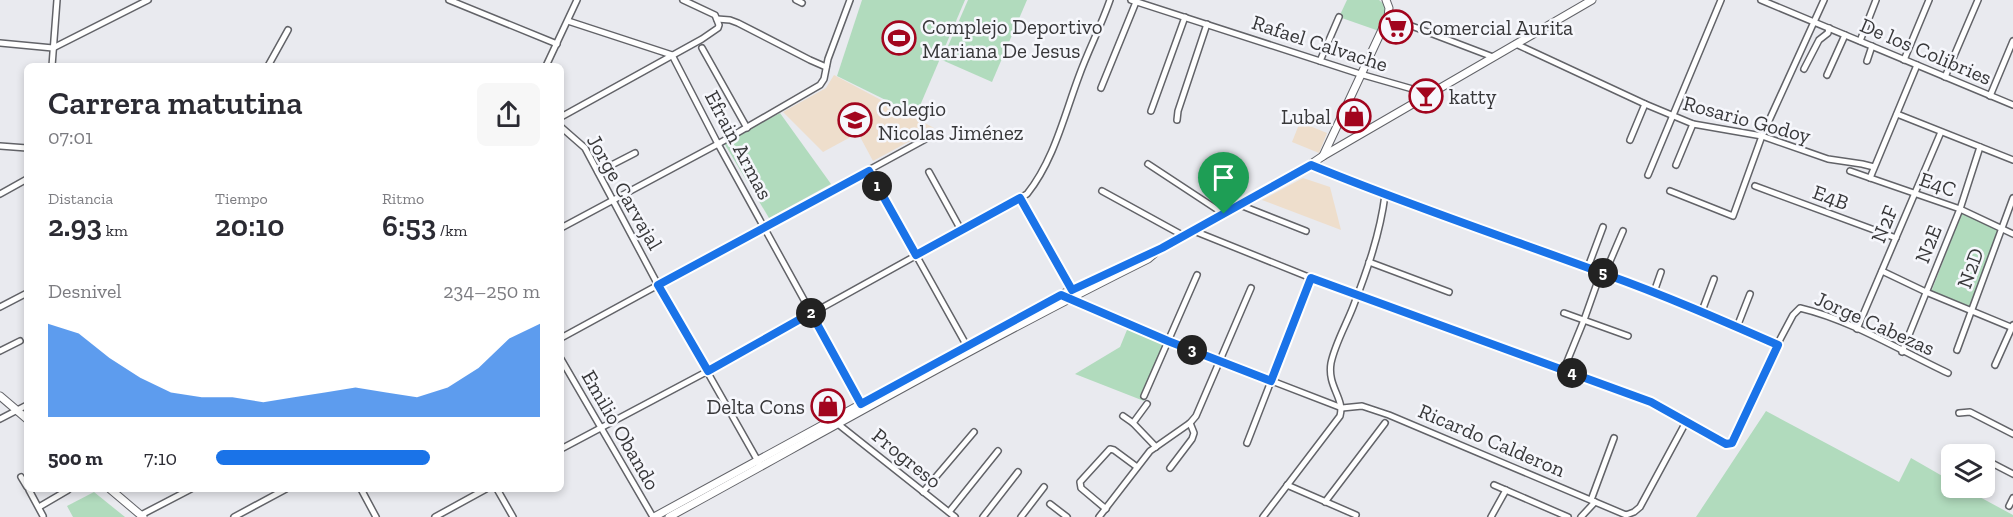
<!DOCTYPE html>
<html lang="es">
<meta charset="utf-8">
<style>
:root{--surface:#fff;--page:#f7f7f7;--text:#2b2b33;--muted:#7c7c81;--accent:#1a73e8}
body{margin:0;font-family:"Zilla Slab",serif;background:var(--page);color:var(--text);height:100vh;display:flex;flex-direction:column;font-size:22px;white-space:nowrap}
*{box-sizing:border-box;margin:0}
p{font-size:20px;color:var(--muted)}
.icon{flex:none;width:33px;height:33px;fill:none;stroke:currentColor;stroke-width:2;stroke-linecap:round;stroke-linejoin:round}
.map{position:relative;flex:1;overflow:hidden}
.panel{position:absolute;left:24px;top:63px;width:540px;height:429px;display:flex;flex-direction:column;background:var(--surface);border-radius:9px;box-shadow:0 3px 9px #0003}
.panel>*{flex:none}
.tools{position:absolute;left:1941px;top:444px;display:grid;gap:12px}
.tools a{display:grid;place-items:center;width:54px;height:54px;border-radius:9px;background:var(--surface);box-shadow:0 3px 9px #0003;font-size:30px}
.pin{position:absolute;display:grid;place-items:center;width:51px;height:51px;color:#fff;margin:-62px -26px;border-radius:50% 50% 50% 0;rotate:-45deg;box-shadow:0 0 6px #0007}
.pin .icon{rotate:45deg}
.km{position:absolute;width:30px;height:30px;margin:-15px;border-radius:50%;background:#222;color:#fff;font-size:16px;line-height:30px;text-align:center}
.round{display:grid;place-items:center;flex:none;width:63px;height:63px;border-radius:9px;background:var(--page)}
.overview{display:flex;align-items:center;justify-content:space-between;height:102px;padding:0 24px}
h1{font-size:33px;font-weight:600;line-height:45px}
.figures{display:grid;grid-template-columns:repeat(3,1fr);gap:9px;height:102px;padding:6px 24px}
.figures div{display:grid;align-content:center}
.figures b{font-size:30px;font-weight:600}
.figures small{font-size:16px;font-weight:400}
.figures p{font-size:16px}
.chart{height:168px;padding:12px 24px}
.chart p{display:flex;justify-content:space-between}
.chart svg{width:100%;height:108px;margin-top:6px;fill:var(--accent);opacity:.7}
ul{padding:0 24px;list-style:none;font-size:20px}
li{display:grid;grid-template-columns:96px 72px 1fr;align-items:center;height:45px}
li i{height:15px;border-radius:8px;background:var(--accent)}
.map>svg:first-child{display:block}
.education{fill:#eedecc}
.green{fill:#b1dbbd}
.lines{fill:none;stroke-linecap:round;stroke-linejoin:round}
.street-casing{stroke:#626368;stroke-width:8}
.secondary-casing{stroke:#626368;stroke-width:9}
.street{stroke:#fff;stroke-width:5}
.secondary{stroke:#fff;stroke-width:7}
.route-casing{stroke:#fff;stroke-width:12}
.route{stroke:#1a73e8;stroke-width:8}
.labels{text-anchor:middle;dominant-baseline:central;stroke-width:5;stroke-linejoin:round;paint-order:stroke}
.poi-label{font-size:21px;fill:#38383a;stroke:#f6f7fc;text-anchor:start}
.street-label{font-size:21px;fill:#38383a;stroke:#f6f7fc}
</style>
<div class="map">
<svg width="2013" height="517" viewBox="0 0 2013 517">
<rect width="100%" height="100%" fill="#e9eaef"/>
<g class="education">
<polygon points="834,75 934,128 873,161 858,133 823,152 783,112 826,88"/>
<polygon points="1300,122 1327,133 1319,153 1292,142"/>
<polygon points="1303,178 1330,187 1341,230 1262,200"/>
</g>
<g class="green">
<polygon points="862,0 965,0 916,115 837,76"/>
<polygon points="968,0 1027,0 992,82 942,60"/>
<polygon points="1347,0 1379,0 1385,5 1387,13 1379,31 1339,17"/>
<polygon points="780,113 831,184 769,218 724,143"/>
<polygon points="1962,213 1999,228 1971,308 1931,292"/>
<polygon points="1129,325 1168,341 1144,401 1075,374 1120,347"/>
<polygon points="1766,411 1899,482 1911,458 1951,481 1952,488 1963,488 2013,515 2013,517 1696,517"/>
<polygon points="94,492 125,517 73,517 67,506"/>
</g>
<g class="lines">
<g class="street-casing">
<g id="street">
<polyline points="449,0 557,44"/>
<polyline points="796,0 802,3"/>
<polyline points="1131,0 1360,74 1430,94"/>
<polyline points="1761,0 2013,105"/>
<polyline points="1388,17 1493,57"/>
<polyline points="717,19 730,20 738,23 810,60 826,67"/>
<polyline points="568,21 672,55 718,144 862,405"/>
<polyline points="1860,41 1876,0"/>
<polyline points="0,43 53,48 148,0"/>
<polyline points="1516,44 1645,104 1693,124 1762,136 1828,159 1862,164 1874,167"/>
<polyline points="702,48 747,128"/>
<polyline points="1904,60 1929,0"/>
<polyline points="1320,61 1339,17"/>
<polyline points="1867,61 1872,46"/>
<polyline points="52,66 57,0"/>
<polyline points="268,66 288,30"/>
<polyline points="546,66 577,0"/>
<polyline points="1804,69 1819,40 1828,33 1829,28"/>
<polyline points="1827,75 1845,35"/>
<polyline points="1945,77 1978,0"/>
<polyline points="1101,88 1136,2"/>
<polyline points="1990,96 2013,41"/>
<polyline points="1151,111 1185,17"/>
<polyline points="1897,114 2013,160"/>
<polyline points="561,117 702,39 718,28 719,25 715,15 683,0"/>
<polyline points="1177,120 1178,111 1207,24"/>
<polyline points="561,127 585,148 658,285 759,463"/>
<polyline points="1630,140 1645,104"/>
<polyline points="0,146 27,148"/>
<polyline points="1148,164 1224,214"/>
<path d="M1311,165C1408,205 1507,237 1605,273C1664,295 1721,320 1777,345"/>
<polyline points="1676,165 1693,124"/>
<polyline points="869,171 968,348"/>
<polyline points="1850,171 1960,209 2013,234"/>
<polyline points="598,172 635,153"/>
<polyline points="929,172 961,230"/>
<polyline points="1648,175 1721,0"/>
<polyline points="1870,178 1917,65"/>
<polyline points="1755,186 1896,238"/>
<polyline points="1102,191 1184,236"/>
<polyline points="1670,191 1733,216 1762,136 1824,0"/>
<polyline points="0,194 27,179"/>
<polyline points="1020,198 1076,295"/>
<polyline points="1240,205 1306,231"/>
<polyline points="561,228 718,144 820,85 824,79 828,59 850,0"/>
<path d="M1194,231L1311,278L1651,402L1729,445L1732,443L1777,345L1793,315L1800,308C1851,320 1901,351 1948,373"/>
<polyline points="1369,262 1449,292"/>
<polyline points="1588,267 1603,227"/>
<polyline points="1882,271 1926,292 2013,328"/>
<polyline points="1605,273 1623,231"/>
<polyline points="1654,292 1661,272"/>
<polyline points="1068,299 1168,341 1342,408"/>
<polyline points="0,307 27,293"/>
<polyline points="1702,311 1714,279"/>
<polyline points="1564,313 1628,336"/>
<polyline points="1737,327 1750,294"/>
<polyline points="1857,329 1941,132"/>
<polyline points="561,338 933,135"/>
<polyline points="1957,350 2013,198"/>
<polyline points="0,351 20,341"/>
<polyline points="1902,352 1960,209 1980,147"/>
<polyline points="561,359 653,517"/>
<polyline points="1995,365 2013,325"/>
<polyline points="1564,369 1584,320 1601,272"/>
<polyline points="1144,396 1197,275"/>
<polyline points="1342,408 1362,406 1389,415 1626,515 1634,512 1640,507 1686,422"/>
<polyline points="1959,413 1970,412 2013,434"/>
<polyline points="1123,416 1133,423 1156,447"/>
<polyline points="0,419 27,405"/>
<polyline points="1133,423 1147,404"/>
<polyline points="838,424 955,517"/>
<polyline points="1247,443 1311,278"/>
<path d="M561,449L708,371L1027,194C1054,160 1064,116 1079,76C1088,51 1101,26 1110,0"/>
<polyline points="1965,449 1975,454"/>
<polyline points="1984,459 2013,474"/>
<polyline points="1170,468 1192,439 1194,433 1190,423"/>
<polyline points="21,477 27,487"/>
<polyline points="1287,485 1356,515"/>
<polyline points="1494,485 1568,517"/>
<polyline points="32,489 29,490 43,516"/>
<polyline points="361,489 376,517"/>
<polyline points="497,489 513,517"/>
<polyline points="923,492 974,432"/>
<polyline points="1591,500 1614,438"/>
<polyline points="1325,502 1385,423"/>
<polyline points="1050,504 1067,517"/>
<polyline points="2009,506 2013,498"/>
<polyline points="39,507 68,490"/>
<polyline points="1106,509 1081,488 1080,482 1110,449 1114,450 1137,467"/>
<polyline points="949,512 998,451"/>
<polyline points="141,515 191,489"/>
<polyline points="234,517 286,489"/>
<polyline points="435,517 486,489"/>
<polyline points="983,517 1018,472"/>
<polyline points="1021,517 1044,487"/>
<polyline points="1099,517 1150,451 1190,423 1196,416 1251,288"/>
<path d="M1263,517L1340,416C1345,398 1327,387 1331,363C1335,344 1346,325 1353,307C1367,271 1380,234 1385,195"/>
<polyline points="1491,517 1506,490"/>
<polyline points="1581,517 1595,502"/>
</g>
</g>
<g class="secondary-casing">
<g id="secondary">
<polyline points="1323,156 1388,17 1389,8 1386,0"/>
<polyline points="0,396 27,419"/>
<polyline points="110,489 143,517"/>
<polyline points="654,517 1072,289 1162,248 1295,175 1323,156 1592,0"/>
<path d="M669,517C828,430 985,340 1148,259L1155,253"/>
</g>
</g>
<use href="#street" class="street"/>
<use href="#secondary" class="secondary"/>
</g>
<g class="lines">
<g class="route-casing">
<path id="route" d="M1311,165C1408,205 1507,238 1605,274C1664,295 1721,320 1778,345L1732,443L1726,444L1651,402L1311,278L1271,381L1168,341L1061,295L861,404L811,313L708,371L658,285L869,171L916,255L1020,198L1072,290L1162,248Z"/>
</g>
<use href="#route" class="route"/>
</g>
<defs>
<g id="supermarket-ring" transform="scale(1.725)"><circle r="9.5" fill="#f6f7fc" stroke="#a2051e" stroke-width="1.5"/><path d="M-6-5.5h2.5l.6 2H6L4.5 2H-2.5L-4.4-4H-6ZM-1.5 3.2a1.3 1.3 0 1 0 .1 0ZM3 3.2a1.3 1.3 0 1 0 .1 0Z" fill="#a2051e"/></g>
<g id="stadium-ring" transform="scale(1.725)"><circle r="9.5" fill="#f6f7fc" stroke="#a2051e" stroke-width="1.5"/><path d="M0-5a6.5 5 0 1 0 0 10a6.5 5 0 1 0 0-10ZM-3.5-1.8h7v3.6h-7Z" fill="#a2051e"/></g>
<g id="bar-ring" transform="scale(1.725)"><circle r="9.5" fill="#f6f7fc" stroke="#a2051e" stroke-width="1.5"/><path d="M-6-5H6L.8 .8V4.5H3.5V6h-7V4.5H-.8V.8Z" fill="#a2051e"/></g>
<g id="shop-ring" transform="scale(1.725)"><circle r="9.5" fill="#f6f7fc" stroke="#a2051e" stroke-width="1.5"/><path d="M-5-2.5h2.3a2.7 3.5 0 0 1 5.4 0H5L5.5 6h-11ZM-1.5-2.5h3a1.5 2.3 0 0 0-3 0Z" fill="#a2051e"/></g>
<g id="school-ring" transform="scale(1.725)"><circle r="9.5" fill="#f6f7fc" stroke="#a2051e" stroke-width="1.5"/><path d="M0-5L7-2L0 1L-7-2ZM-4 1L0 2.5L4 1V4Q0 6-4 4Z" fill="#a2051e"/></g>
</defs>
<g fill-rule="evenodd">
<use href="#supermarket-ring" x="1396" y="27"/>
<use href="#stadium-ring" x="899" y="38"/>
<use href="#bar-ring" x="1426" y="96"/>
<use href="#shop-ring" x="1354" y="116"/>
<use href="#school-ring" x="855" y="120"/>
<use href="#shop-ring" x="828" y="406"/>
</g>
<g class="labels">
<g class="poi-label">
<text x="922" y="26">Complejo Deportivo<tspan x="922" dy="24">Mariana De Jesus</tspan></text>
<text x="1419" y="27">Comercial Aurita</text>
<text x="1449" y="96">katty</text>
<text x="878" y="108">Colegio<tspan x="878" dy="24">Nicolas Jiménez</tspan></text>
<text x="1331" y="116" text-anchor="end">Lubal</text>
<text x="805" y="406" text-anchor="end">Delta Cons</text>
</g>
<g class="street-label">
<text transform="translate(1320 43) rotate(18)">Rafael Calvache</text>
<text transform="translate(1926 51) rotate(23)">De los Colibries</text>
<text transform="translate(1747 119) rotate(15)">Rosario Godoy</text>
<text transform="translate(739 145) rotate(62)">Efrain Armas</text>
<text transform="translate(1938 184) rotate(19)">E4C</text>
<text transform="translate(625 192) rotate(60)">Jorge Carvajal</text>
<text transform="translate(1831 197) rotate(20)">E4B</text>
<text transform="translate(1884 224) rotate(-68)">N2F</text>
<text transform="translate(1928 244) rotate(-68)">N2E</text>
<text transform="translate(1970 268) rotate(-70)">N2D</text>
<text transform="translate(1875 323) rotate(24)">Jorge Cabezas</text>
<text transform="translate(621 430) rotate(60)">Emilio Obando</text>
<text transform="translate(1492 440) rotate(23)">Ricardo Calderon</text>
<text transform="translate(907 458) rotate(39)">Progreso</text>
</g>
</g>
</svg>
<div class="tools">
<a><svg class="icon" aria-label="layers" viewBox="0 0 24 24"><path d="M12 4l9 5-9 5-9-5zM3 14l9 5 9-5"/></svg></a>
</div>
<div class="pin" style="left:1224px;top:214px;background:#1e9e55"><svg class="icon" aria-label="arrive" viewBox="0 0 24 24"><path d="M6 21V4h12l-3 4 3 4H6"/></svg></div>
<b class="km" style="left:877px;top:186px">1</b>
<b class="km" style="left:811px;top:313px">2</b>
<b class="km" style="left:1192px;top:350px">3</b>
<b class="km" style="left:1572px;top:373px">4</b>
<b class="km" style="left:1603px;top:273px">5</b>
<section class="panel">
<div class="overview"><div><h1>Carrera matutina</h1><p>07:01</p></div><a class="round"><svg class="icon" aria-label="share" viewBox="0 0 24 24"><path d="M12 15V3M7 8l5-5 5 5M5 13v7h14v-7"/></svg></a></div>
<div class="figures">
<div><p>Distancia</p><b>2.93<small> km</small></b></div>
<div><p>Tiempo</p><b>20:10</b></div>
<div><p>Ritmo</p><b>6:53<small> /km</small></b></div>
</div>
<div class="chart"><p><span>Desnivel</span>234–250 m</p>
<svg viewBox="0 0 160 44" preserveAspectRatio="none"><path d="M0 44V6L10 10L20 20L30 28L40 34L50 36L60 36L70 38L80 36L90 34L100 32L110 34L120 36L130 32L140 24L150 12L160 6V44z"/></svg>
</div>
<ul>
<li><b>500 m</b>7:10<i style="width:66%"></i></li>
</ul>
</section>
</div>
